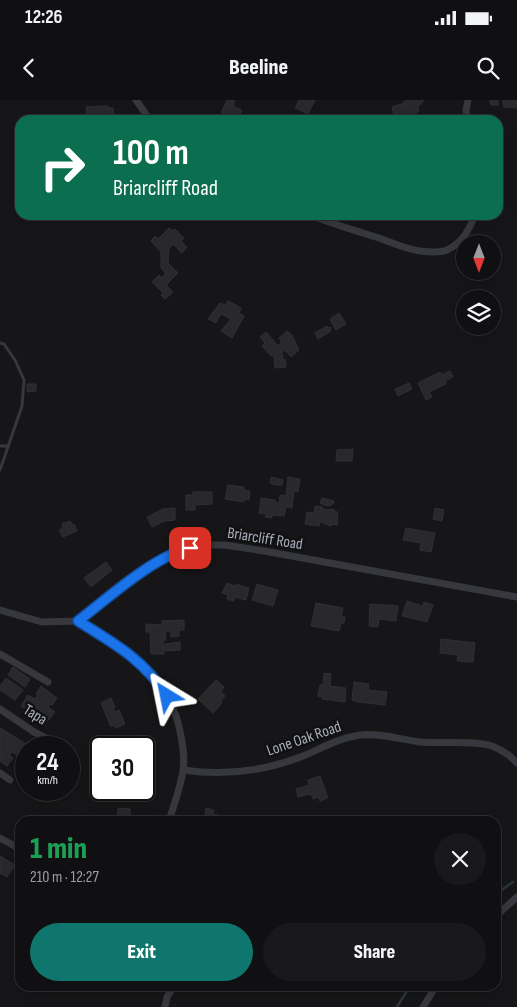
<!DOCTYPE html>
<meta charset="utf-8">
<style>
:root{--surface:#101012;--page:#19191b;--text:#f1f3f6;--muted:#9c9d9f;--line:#303032;--accent:#0f766e}
body{margin:0;font-family:"Sofia Sans Condensed",sans-serif;background:var(--page);color:var(--text);height:100vh;display:flex;flex-direction:column;font-size:19px;white-space:nowrap}
*{box-sizing:border-box;margin:0}
p{font-size:16px;color:var(--muted)}
.icon{flex:none;width:28px;height:28px;fill:none;stroke:currentColor;stroke-width:2;stroke-linecap:round;stroke-linejoin:round}
.map{position:relative;flex:1;overflow:hidden}
.sheet{position:absolute;left:15px;top:716px;width:486px;height:175px;display:flex;flex-direction:column;background:var(--surface);border-radius:15px;box-shadow:0 2px 12px #0003,0 0 0 1px var(--line)}
.sheet>*{flex:none}
.top-card{position:absolute;left:15px;top:15px;width:488px;height:105px;border-radius:15px;box-shadow:0 2px 12px #0003,0 0 0 1px var(--line);background:#0b6e4f;color:#fff;overflow:hidden}
.needle{width:32px;rotate:180deg}
.buttons{position:absolute;left:456px;top:135px;display:grid;gap:10px}
.buttons a{display:grid;place-items:center;width:45px;height:45px;border-radius:50%;background:var(--surface);box-shadow:0 2px 12px #0003,0 0 0 1px var(--line);font-size:25px}
.speed{position:absolute;left:15px;top:636px;display:flex;gap:10px;font-size:25px;font-weight:700;text-align:center}
.speed>*{display:grid;place-content:center;width:65px;height:65px;border-radius:50%;background:var(--surface);box-shadow:0 2px 12px #0003,0 0 0 1px var(--line);line-height:1}
.speed small{font-size:12px;font-weight:400}
.speed .limit{border:2px solid #111;border-radius:8px;background:#fff;color:#111}
.pin{position:absolute;display:grid;place-items:center;width:42px;height:42px;color:#fff;margin:-21px;border-radius:10px;box-shadow:0 2px 8px #0006}
.me{position:absolute;width:55px;margin:-28px;rotate:325deg;stroke-linejoin:round;filter:drop-shadow(0 0 4px #0008)}
.turn{display:flex;align-items:center;gap:18px;height:105px;padding:0 15px;font-size:22px}
.turn .icon{width:65px;height:65px;stroke-width:2.5}
.turn b{display:block;font-size:35px;line-height:42px}
.round{display:grid;place-items:center;flex:none;width:52px;height:52px;border-radius:26px;background:var(--page)}
.summary{display:flex;align-items:center;justify-content:space-between;height:85px;padding:0 15px}
h1{font-size:30px;font-weight:800;line-height:38px;color:#1e9e55}
.cta{display:flex;gap:10px;margin-top:auto;padding:10px 15px}
.cta a{flex:1;height:58px;border-radius:30px;background:var(--accent);color:#fff;font-size:20px;font-weight:800;line-height:58px;text-align:center}
.cta a+a{background:var(--page);color:var(--text)}
.status{display:flex;justify-content:space-between;align-items:center;height:35px;padding:0 25px;background:var(--surface);direction:ltr}
.status svg{height:14px;fill:currentColor}
header{display:flex;justify-content:space-between;align-items:center;height:65px;padding:0 15px;background:var(--surface);font-size:22px;font-weight:800}
.map>svg:first-child{display:block}
</style>
<div class="status"><b>12:26</b><svg viewBox="0 0 49 12"><path d="M0 12V9h3v3zM5 12V6h3v6zM10 12V3h3v9zM15 12V0h3v12zM26 1h20v11H26zM47 4h2v5h-2z"/></svg></div>
<header><svg class="icon" aria-label="back" viewBox="0 0 24 24"><path d="M15 5l-7 7 7 7"/></svg>Beeline<svg class="icon" aria-label="search" viewBox="0 0 24 24"><circle cx="10" cy="10" r="6"/><path d="M15 15l6 6"/></svg></header>
<div class="map">
<svg width="517" height="907" viewBox="0 0 517 907">
<rect width="100%" height="100%" fill="#161618"/>
<g fill="none" stroke-linecap="round" stroke-linejoin="round">
<!-- stream -->
<path stroke="#2c353c" stroke-width="2.5" d="M496,794L513,782
M397,907L410,886"/>
</g>
<!-- building -->
<path fill="#29292c" stroke="#303034" d="M227,0L235,1L233,6L242,10L237,20L221,13Z
M299,0H315L308,14L295,8Z
M406,0H424L418,7L419,11L412,16L411,15L407,16L408,19L404,20H395L392,7L402,4Z
M490,0H498V5H491Z
M503,0H517V8L504,7Z
M108,6V8H113L114,17L87,18L86,7Z
M169,128L173,131L175,129L184,138L181,141L187,147L182,153L173,144L169,149L168,163L178,173L166,185L173,192L165,199L161,195L163,193L152,182L159,175L161,178L166,173L161,168V152L151,141L155,136L158,139Z
M228,201L241,208L239,213L244,216L232,238L221,231L231,219L221,214L216,223L208,219L220,203L225,205Z
M339,213L346,224L336,230L330,219Z
M327,226L328,228L330,227L331,231L318,239L315,233Z
M287,231L292,235L299,250L291,257L285,250L282,252L283,260L285,259L286,267L275,268L274,256H271L262,246L265,243L260,237L266,232L278,246L282,242L279,238Z
M450,271L453,277L445,281L446,284L429,292L432,297L426,300L418,283L440,272L442,275Z
M409,283L412,289L398,296L395,289Z
M27,284H36V291L27,292Z
M353,349L352,361H336L337,350Z
M271,377L283,380L282,385H275L270,383Z
M288,377L300,379L298,392L294,391L292,408L286,407L284,416L272,415V418L265,417L266,414L259,413L261,398L275,400V402L279,403L280,395L286,396Z
M228,385L244,387V390L250,391L249,400L245,399L244,402L225,399Z
M193,392H212V404L195,405V410H186V395H193Z
M322,398L334,401L333,404L328,406L320,403Z
M315,406L323,407L322,409L335,410L334,412H338L337,425L332,424L331,426L320,422L319,426L305,424L307,412L314,413Z
M175,408V420L164,421L152,427L147,417L163,409Z
M435,408L444,410L442,421L433,419Z
M70,421L72,425L74,424L77,431L63,437L59,430L63,428L62,424Z
M406,428L435,433L431,452L420,450L421,443L403,440Z
M106,462L112,470L91,487L84,478Z
M227,483L235,486L236,484L249,488L246,500L235,497L234,501L227,499L228,495L222,493Z
M257,484L278,490L273,506L252,500Z
M407,501L423,506L424,502L433,505L427,522L402,516Z
M316,503L343,508L341,516L345,517L344,523H341L339,531L311,526Z
M370,504L398,506L396,521L379,519L378,527L369,526Z
M184,520V530H179V536L171,537V531L165,532L166,540H163L164,554H151L150,532H146V524L162,525V521Z
M441,539L475,543L473,562L457,561L458,555L440,553Z
M180,542V550L165,551V544Z
M13,567L30,579L25,587L8,575Z
M324,573L331,574L330,586L346,588L345,602L322,599L323,597L318,596L320,585H323Z
M6,578L23,590L15,600L0,590V586Z
M216,580L224,587L221,592L225,596L221,601L222,603L213,613L198,599Z
M354,582L369,584L368,590L387,592L385,605L358,602L352,600Z
M41,586L57,598L52,605L50,604L48,607L55,612L46,623L21,606L28,595L35,599L38,595L36,594Z
M111,598L115,608L113,609L115,612L119,610L125,624L116,628L114,625L111,627L101,603Z
M0,628L28,645L20,657L12,652L9,655L13,658L7,666L0,661Z
M320,676L328,698L320,701L318,697L313,699L311,694L298,697L296,689L309,685L308,680Z
M118,708L130,709V721H114V719H117Z
M206,708L214,710L213,714L219,715L218,721H208L205,713Z
M0,756L15,765L7,777L0,773Z"/>
<g fill="none" stroke-linecap="round" stroke-linejoin="round">
<!-- lane -->
<path stroke="#37383d" stroke-width="3" d="M0,243L4,244L15,260L24,280L22,306L0,370
M0,346H7"/>
<!-- street -->
<path stroke="#37383d" stroke-width="7" d="M136,0L150,20
M467,20L466,10L468,0
M310,115C333,124 356,131 379,138C393,143 406,149 420,151C428,152 440,153 447,150C462,143 469,130 475,115
M0,510L42,522L78,521L150,466L179,450L201,445H225L264,451L517,497
M78,521C126,550 171,576 181,636C183,647 185,658 183,670C181,687 174,704 169,721
M0,554L48,582
M0,609L34,632L56,643
M183,670C224,676 265,671 303,656C322,648 339,638 360,635C380,633 400,639 420,642C441,644 473,640 492,646C502,650 510,655 517,663
M0,673L10,680
M0,738L20,749
M496,816L517,797
M165,907L167,897L174,886
M423,907L436,886"/>
</g>
<g fill="none" stroke-linecap="round" stroke-linejoin="round">
<!-- route casing -->
<g stroke="#114b97" stroke-width="12">
<path id="route" d="M167,596C143,559 115,544 78,521C108,498 154,456 190,448"/>
</g>
<!-- route -->
<use href="#route" stroke="#1a73e8" stroke-width="9"/>
</g>
<g text-anchor="middle" dominant-baseline="central" stroke-width="5" stroke-linejoin="round" paint-order="stroke">
<!-- street labels -->
<g font-size="16" fill="#a8adb8" stroke="#111113">
<text transform="translate(265 439) rotate(9)">Briarcliff Road</text>
<text transform="translate(35 615) rotate(31)">Tapa</text>
<text transform="translate(304 639) rotate(-19)">Lone Oak Road</text>
</g>
</g>
</svg>
<div class="buttons">
<a><svg class="needle" viewBox="-14 -14 28 28"><path d="M0-13l5 13h-10z" fill="#e53935"/><path d="M0 13l5-13h-10z" fill="#9c9d9f"/></svg></a>
<a><svg class="icon" aria-label="layers" viewBox="0 0 24 24"><path d="M12 4l9 5-9 5-9-5zM3 14l9 5 9-5"/></svg></a>
</div>
<div class="speed"><div>24<small>km/h</small></div><div class="limit">30</div></div>
<div class="pin" style="left:190px;top:448px;background:#d93025"><svg class="icon" aria-label="arrive" viewBox="0 0 24 24"><path d="M6 21V4h12l-3 4 3 4H6"/></svg></div>
<svg class="me" style="left:167px;top:596px" viewBox="-20 -20 40 40"><path d="M0-17L14 15 0 8-14 15z" fill="#1a73e8" stroke="#fff" stroke-width="4"/></svg>
<div class="top-card">
<div class="turn"><svg class="icon" aria-label="right" viewBox="0 0 24 24"><path d="M7 20v-9h11M14 6l5 5-5 5"/></svg><div><b>100 m</b>Briarcliff Road</div></div>
</div>
<section class="sheet">
<div class="summary"><div><h1>1 min</h1><p>210 m · 12:27</p></div><a class="round"><svg class="icon" aria-label="close" viewBox="0 0 24 24"><path d="M6 6l12 12M18 6L6 18"/></svg></a></div>
<div class="cta"><a>Exit</a><a>Share</a></div>
</section>
</div>
